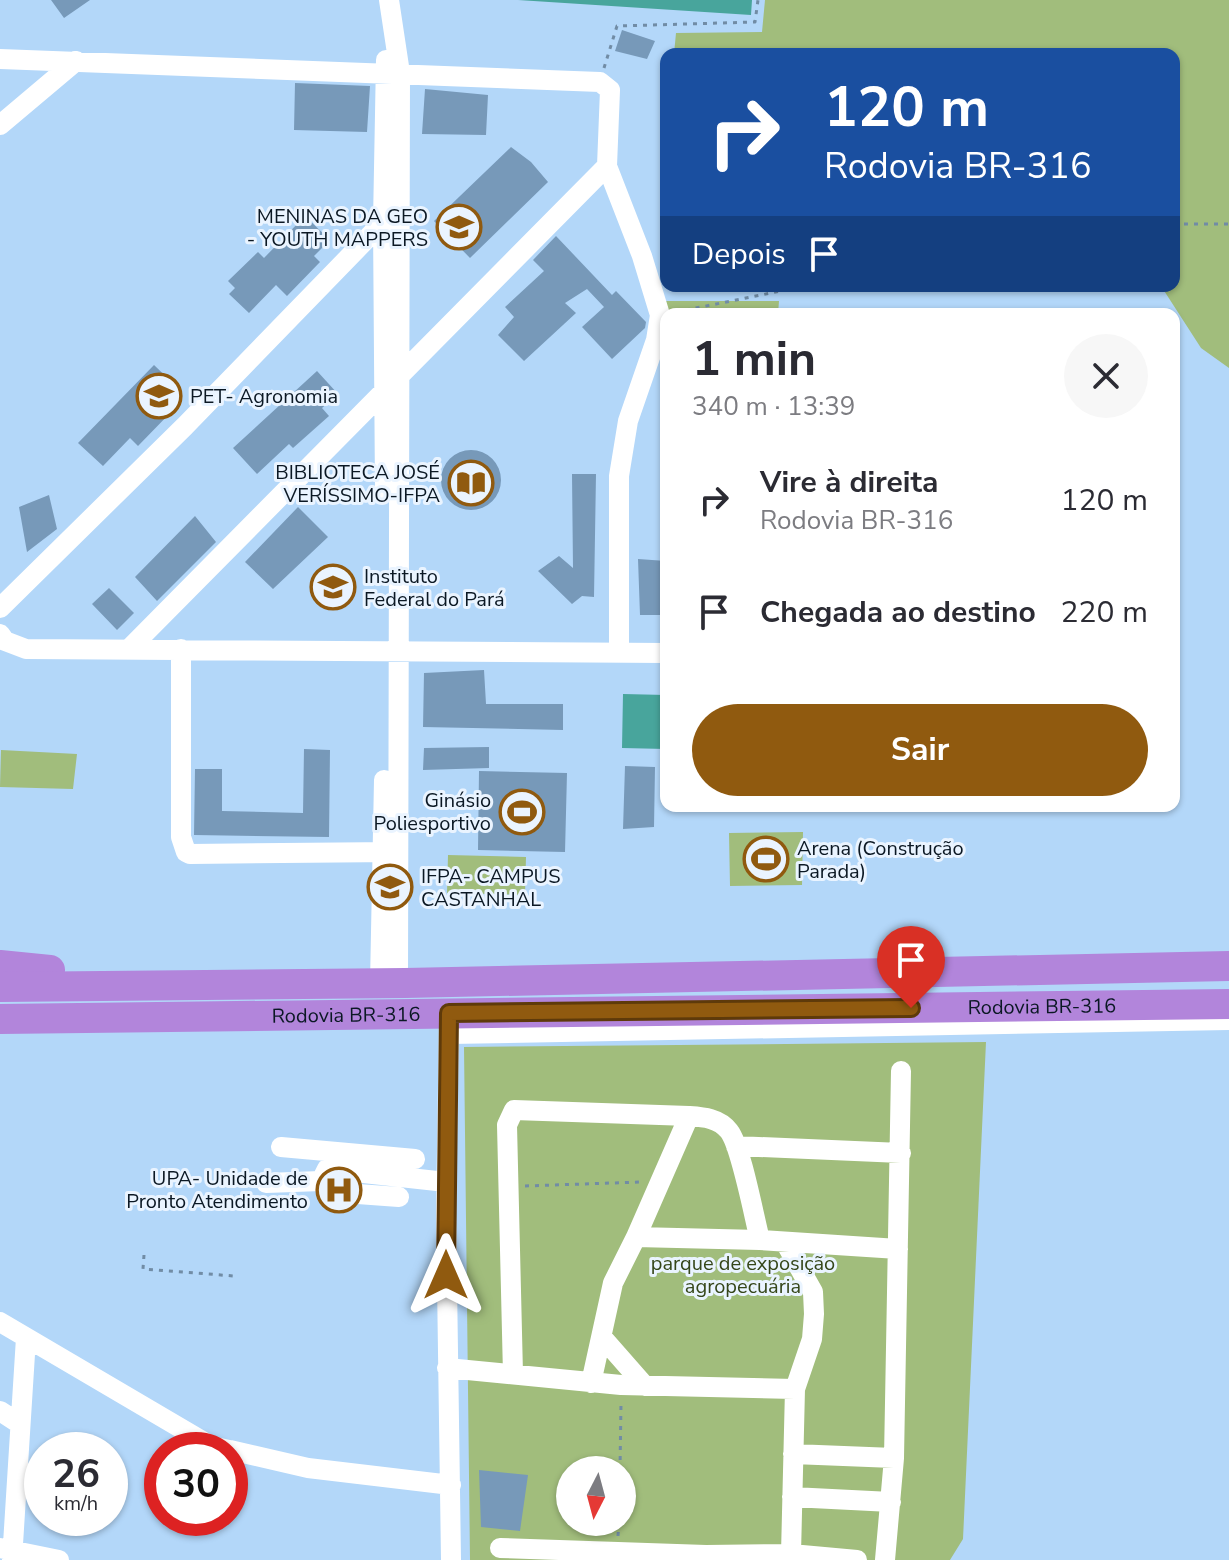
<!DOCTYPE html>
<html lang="pt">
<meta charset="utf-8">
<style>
:root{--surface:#fff;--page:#f7f7f7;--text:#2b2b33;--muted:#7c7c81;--accent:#905a0f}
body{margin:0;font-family:"Nunito Sans",sans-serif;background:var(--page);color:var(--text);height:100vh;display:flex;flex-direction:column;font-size:30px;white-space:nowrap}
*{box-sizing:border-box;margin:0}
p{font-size:26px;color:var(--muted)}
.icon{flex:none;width:44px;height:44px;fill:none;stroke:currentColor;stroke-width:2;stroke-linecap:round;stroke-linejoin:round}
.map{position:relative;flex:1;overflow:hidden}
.side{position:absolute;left:660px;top:308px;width:520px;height:504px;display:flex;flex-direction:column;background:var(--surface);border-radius:16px;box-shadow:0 2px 6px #0004}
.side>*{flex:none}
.banner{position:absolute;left:660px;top:48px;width:520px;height:244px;border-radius:16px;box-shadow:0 2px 6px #0004;background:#1a4fa0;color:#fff;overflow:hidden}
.needle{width:52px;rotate:186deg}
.fabs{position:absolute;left:556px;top:1456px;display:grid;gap:16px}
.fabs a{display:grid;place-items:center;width:80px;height:80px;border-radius:50%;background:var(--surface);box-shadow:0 2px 6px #0004;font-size:40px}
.speed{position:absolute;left:24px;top:1432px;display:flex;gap:16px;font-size:40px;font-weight:700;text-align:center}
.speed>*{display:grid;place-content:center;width:104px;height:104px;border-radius:50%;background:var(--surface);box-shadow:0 2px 6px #0004;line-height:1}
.speed small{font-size:20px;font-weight:400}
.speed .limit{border:12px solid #d22;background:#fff;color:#111}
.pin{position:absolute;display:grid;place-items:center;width:68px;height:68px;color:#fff;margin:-82px -34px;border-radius:50% 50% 50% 0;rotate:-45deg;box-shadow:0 0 8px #0007}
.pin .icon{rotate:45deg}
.me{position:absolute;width:88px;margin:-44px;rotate:0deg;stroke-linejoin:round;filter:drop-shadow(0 0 6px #0008)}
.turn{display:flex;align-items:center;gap:28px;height:168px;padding:0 32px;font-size:36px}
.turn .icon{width:104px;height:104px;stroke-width:2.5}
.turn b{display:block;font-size:56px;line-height:68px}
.then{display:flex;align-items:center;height:76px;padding:0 32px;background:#0003;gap:16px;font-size:30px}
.round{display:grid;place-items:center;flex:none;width:84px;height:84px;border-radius:42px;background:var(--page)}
.headline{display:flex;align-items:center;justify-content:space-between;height:136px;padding:0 32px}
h1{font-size:48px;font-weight:700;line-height:60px}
.primary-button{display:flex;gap:16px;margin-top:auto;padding:16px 32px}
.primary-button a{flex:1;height:92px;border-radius:48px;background:var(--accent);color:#fff;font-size:32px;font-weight:700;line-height:92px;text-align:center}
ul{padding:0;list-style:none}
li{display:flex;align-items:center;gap:24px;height:112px;padding:0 32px}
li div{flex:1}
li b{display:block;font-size:30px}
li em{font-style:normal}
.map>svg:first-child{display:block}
</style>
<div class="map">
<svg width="1229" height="1560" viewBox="0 0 1229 1560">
<rect width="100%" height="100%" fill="#b3d7f9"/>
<!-- green -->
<path fill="#a1bd7c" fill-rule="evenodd" d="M765,0H1229V368L1201,348L1161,286H1174V54H674L676,33L762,32Z
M666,301H779L778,314H667Z
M1,750L77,754L73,789L0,787Z
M803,832L802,885L730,886L729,833Z
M448,855L526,857L525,895L447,893Z
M986,1042L963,1539L950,1560H470L464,1047ZM570,1470H622V1522H570Z"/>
<!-- water -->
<path fill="#48a59c" d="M518,0H752L751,15Z
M623,694L666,695V749L622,748Z"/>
<!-- building -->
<path fill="#7799b9" d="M51,0H90L64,18Z
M622,30L655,41L647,59L615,51Z
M295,83L370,86L367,132L294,130Z
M425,89L488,95L486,135L422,134Z
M511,147L531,162L548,182L470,258L434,221Z
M305,216L330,240L314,256L320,262L287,296L276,285L249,313L229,294L235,288L228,281L258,252L264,258Z
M556,236L612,295L616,291L646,322L645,328L612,359L582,327L604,307L587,289L565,303L576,313L524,361L498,335L514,317L505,307L544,271L533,260Z
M154,365L179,389L165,403L173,410L138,446L130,438L103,466L78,443Z
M317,371L338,394L322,408L329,416L293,448L289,444L257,474L233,448Z
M441 480a30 30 0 1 1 60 0a30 30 0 1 1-60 0Z
M572,474H596L594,597L582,596L572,604L538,571L559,556L573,568Z
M49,495L57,529L27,552L19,507Z
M298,507L328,537L273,589L245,562Z
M195,516L216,542L157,601L135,577Z
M638,559L666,561V615H640Z
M109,588L134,613L117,630L92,604Z
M484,670L486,704H563V730L423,727L424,673Z
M489,747V768L423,770L424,748Z
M304,749L330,750L329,837L194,835L195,769H222V811L303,813Z
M625,766L655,767L654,827L623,829Z
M479,771L567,773L565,852L478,850Z
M479,1470L528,1475L520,1531L481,1527Z"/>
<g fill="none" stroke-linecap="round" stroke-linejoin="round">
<!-- path -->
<path stroke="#718ca5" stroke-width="3" stroke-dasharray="4 6" stroke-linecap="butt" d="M604,68L617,26L755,22L758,0
M1174,224H1229
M676,312L806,286
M525,1186L641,1182
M144,1255L143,1269L234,1276
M620,1470L621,1402
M618,1536L619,1522"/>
<!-- minor -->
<path stroke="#fff" stroke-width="20" d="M389,0L400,73L398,983
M0,59L600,82L610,90L607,166L642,256L660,315L656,340L628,421L619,476V653
M0,125L76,61
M385,492L383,222L386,60
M0,608L185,426L386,219
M0,634L5,641L26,649L666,653
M130,648L607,166
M181,649V837L186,852L190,854L394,852
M380,983L384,780
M449,1021L446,1213L451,1560
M449,1034L1229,1020
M736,1146L901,1153
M281,1147L415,1159
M266,1183L321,1181
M399,1197L330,1192L321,1181L327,1169L446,1182
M636,1237L689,1116
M785,1242L813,1292L814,1314L812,1339L795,1389L791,1554
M0,1322L211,1446L229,1450
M602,1337L645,1386
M447,1368L621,1385L795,1389
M513,1374L507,1125L514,1110L689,1116C703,1117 719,1118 729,1131C741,1146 754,1217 760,1240L898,1249
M591,1383L613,1283L636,1237L760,1240
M0,1411L20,1424
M230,1450L308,1468L451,1485
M793,1454L894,1458
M792,1497L891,1502
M0,1548L59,1560
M500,1548L706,1555L791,1554L857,1560
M12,1560L26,1338
M885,1560L894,1458L901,1071"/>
<!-- highway -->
<g stroke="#b285db" stroke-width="30">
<path d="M0,965L50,970"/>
<path d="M0,987L405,983L1229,966"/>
<path id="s1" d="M0,1019L1229,1004"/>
</g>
</g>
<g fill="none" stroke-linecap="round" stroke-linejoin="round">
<!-- route casing -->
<g stroke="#5e3a0a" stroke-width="20">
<path id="route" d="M446,1275L449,1013L911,1008"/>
</g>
<!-- route -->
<use href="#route" stroke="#905a0f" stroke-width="14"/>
</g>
<!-- icons -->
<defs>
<g id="university-ring" transform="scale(2.3)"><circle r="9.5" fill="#eaf4ff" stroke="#905a0f" stroke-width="1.5"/><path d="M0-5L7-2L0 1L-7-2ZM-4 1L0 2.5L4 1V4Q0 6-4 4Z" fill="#905a0f"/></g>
<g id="library-ring" transform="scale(2.3)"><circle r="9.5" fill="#eaf4ff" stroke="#905a0f" stroke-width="1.5"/><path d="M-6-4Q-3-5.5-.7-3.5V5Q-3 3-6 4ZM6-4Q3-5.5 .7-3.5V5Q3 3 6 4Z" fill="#905a0f"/></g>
<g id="stadium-ring" transform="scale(2.3)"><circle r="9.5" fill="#eaf4ff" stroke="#905a0f" stroke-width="1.5"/><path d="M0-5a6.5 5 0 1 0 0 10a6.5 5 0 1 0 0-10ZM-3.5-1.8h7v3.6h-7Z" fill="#905a0f"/></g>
<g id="hospital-ring" transform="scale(2.3)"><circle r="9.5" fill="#eaf4ff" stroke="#905a0f" stroke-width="1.5"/><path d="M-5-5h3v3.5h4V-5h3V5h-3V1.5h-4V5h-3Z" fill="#905a0f"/></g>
</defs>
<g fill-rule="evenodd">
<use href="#university-ring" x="459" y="227"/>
<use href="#university-ring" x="159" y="396"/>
<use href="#library-ring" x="471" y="483"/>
<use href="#university-ring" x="333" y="587"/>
<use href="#stadium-ring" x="522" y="812"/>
<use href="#stadium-ring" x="766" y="859"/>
<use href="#university-ring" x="390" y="887"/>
<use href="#hospital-ring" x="339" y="1190"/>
</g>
<g text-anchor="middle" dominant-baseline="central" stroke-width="6" stroke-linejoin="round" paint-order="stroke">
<!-- poi labels -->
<g font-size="20" fill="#0b1824" stroke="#eaf4ff" text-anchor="end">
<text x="428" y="216">MENINAS DA GEO<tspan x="428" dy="23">- YOUTH MAPPERS</tspan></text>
<text x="190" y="396" text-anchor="start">PET- Agronomia</text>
<text x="440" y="472">BIBLIOTECA JOSÉ<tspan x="440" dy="23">VERÍSSIMO-IFPA</tspan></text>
<text x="364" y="576" text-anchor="start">Instituto<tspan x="364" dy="23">Federal do Pará</tspan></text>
<text x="491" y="800">Ginásio<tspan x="491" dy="23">Poliesportivo</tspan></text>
<text x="797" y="848" text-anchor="start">Arena (Construção<tspan x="797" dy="23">Parada)</tspan></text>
<text x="421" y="876" text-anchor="start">IFPA- CAMPUS<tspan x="421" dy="23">CASTANHAL</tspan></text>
<text x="308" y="1178">UPA- Unidade de<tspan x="308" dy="23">Pronto Atendimento</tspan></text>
</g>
<!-- street labels -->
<g font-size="20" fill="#0b1824" stroke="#eaf4ff">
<text stroke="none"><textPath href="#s1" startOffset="1042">Rodovia BR-316</textPath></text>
<text stroke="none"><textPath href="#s1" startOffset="346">Rodovia BR-316</textPath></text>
</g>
<!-- park labels -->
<g font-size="20" fill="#354619" stroke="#eaf4ff">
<text x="743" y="1263">parque de exposição<tspan x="743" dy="23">agropecuária</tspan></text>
</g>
</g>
</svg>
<div class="fabs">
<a><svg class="needle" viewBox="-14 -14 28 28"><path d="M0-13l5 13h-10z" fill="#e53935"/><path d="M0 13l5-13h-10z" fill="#7c7c81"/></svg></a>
</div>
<div class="speed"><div>26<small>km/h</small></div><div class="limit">30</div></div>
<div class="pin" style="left:911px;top:1008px;background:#d93025"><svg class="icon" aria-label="arrive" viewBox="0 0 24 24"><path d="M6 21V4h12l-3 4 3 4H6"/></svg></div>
<svg class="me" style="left:446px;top:1275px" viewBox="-20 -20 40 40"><path d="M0-17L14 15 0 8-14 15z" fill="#905a0f" stroke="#fff" stroke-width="4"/></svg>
<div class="banner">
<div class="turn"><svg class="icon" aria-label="right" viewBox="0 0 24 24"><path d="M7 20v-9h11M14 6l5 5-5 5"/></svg><div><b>120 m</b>Rodovia BR-316</div></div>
<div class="then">Depois<svg class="icon" aria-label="arrive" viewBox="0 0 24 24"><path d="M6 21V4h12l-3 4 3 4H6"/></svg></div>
</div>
<section class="side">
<div class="headline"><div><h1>1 min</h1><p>340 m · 13:39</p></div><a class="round"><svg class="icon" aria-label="close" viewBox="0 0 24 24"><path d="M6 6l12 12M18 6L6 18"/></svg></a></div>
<ul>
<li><svg class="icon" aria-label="right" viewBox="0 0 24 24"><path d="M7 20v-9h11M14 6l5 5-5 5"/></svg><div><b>Vire à direita</b><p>Rodovia BR-316</p></div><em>120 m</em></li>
<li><svg class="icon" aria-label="arrive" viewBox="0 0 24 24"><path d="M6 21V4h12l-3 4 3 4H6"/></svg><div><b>Chegada ao destino</b></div><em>220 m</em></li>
</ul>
<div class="primary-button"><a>Sair</a></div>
</section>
</div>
